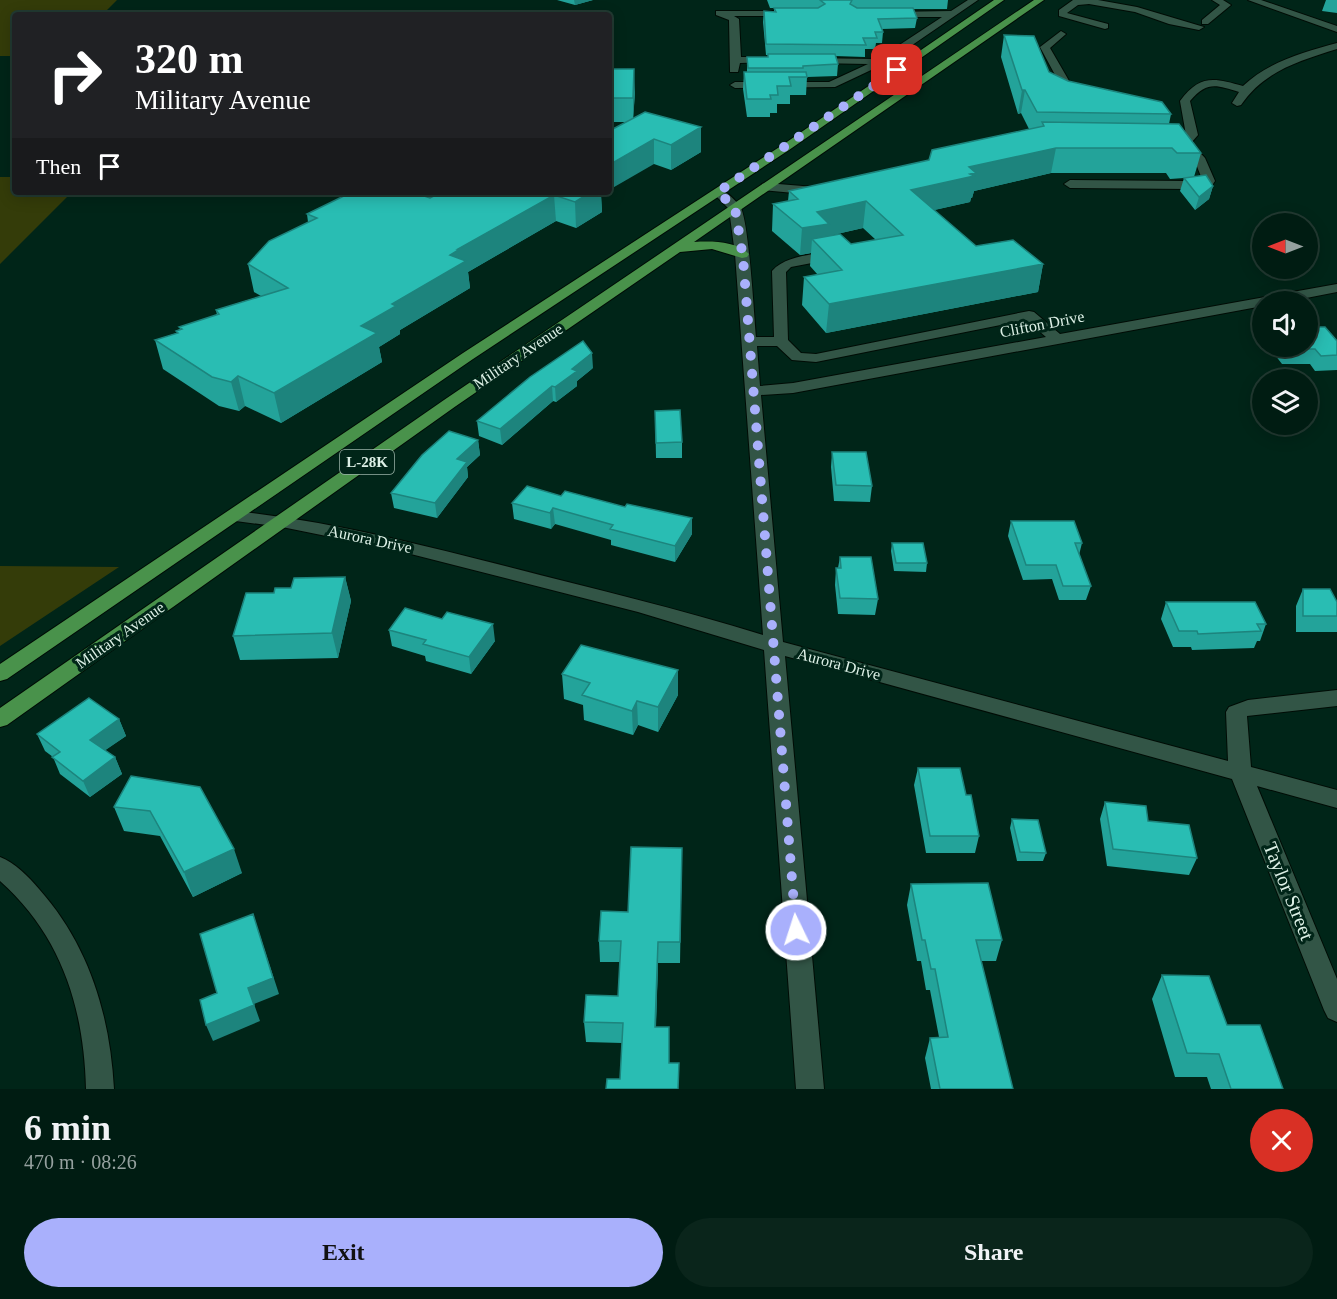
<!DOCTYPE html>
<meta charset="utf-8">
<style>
:root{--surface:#001c12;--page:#0a251b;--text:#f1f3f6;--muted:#95a19f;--line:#223a32;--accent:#a9b0fc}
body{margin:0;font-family:Georgia,serif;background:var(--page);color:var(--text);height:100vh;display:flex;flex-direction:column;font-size:22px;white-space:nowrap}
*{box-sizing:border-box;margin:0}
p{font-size:20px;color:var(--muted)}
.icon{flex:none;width:33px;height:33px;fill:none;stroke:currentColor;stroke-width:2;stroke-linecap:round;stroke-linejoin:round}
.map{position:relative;height:1089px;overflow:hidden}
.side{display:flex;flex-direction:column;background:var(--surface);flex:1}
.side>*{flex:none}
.banner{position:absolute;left:12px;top:12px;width:600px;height:183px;border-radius:6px;box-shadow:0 3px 15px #0003,0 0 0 2px var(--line);background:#202124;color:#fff;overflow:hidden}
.needle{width:39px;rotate:270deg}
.buttons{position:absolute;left:1252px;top:213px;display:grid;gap:12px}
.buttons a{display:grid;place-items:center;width:66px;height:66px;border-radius:50%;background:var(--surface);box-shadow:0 3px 15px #0003,0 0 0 2px var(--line);font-size:30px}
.pin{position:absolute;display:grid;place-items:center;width:51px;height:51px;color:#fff;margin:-26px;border-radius:12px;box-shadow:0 3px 9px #0006}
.me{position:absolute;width:66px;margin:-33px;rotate:356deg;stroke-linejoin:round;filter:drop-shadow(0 0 4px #0008)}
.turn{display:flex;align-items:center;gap:21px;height:126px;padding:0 24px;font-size:27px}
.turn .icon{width:78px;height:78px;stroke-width:2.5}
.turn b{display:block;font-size:42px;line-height:51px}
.then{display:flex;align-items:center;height:57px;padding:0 24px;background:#0003;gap:12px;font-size:22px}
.round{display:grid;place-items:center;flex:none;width:63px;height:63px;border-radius:32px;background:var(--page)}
.summary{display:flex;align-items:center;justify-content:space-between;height:102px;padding:0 24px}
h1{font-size:36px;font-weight:700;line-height:45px}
.button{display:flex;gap:12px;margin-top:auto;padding:12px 24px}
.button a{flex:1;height:69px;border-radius:36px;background:var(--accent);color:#111;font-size:24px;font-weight:700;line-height:69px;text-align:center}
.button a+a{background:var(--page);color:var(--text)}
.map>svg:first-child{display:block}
</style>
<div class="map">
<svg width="1337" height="1089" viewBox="0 0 1337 1089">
<rect width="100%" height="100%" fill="#002518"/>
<!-- green -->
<path fill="#343c09" d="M0,0H117L102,15H15V56H0Z
M0,177H15V192H72L0,264Z
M0,566L119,567L0,646Z"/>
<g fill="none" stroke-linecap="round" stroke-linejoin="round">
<!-- minor casing -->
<g stroke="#000c05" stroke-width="2">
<path id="minor" d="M968,0H978L886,63L835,87L735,88L730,85L735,82H829L868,64L813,63L809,62V58L878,59L942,17H891L886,14L888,12L951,11Z
M1073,0H1098L1137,7L1204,27L1199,30L1169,24L1135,12L1089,4L1078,5L1067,13L1108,24V28L1105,29L1059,16V10Z
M1212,0H1223L1231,5L1208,24H1202V20L1220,5Z
M1248,0H1261L1337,26V32Z
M716,11H789V15L786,16H734L739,19L741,57H770L774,58V62L740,63L738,72H730L729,20L716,15Z
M1061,31L1066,34L1050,48L1079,98L1074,101L1067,97L1040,47Z
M1337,43V49C1299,61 1264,71 1241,105L1237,106L1232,103L1239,92C1216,85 1207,81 1190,101L1198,135L1191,143L1205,158L1215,181L1213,184L1189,189L1070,188L1064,184L1070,180L1189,181L1202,179L1194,159L1181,145L1166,148L1160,145L1186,135L1180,101C1200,74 1214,78 1243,86C1268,62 1304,52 1337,43Z
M766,183L815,187L821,191L815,195L762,190V184Z
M718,188C725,190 735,200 740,206C749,220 754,315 756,337H774L772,271C786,255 813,255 833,251L840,255L838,258L791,267L786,272L788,340L801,353L816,354L1029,311L1034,312L1060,334L1337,284V292L1286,302H1263V306L793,393L761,395L783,642L1228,761L1226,712L1229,707L1248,700L1337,690V706L1247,716L1251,767L1337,790V808L1257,786L1337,979V1022L1328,1018L1324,1010L1232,779L785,656L824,1089H796L764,650L638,612L395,550L282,527L228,520L225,516L228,512L234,511C327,520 418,544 509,567C594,589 680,609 763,635L735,254L729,209L712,192ZM1026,320L1046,337L793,383L760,386L757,346H777L792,360L816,362Z
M0,857C15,863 29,877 39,889C89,945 110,1015 114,1089H86C84,1009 62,936 0,881Z"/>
</g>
<!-- major casing -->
<g stroke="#000c05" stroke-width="2">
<path id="major" d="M994,0H1004L789,150L473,359L7,679L0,681V664L463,353L781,146Z
M1034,0H1044L694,242C712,241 736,241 749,254L747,257L742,258L712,249L680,252L456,406L7,725L0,727V708L444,400Z"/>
</g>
<!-- minor -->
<use href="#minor" fill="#325546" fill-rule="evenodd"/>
<!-- major -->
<use href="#major" fill="#49924b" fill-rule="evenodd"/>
</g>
<!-- wall -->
<path fill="#23a39a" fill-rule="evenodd" d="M557,0H593L575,5Z
M767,0H948L947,9H913L917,18L915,28L882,29L883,32L882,43H876L875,49H865V57L836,56L838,64L837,76L807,77L806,95H790V104H777V113H770V117H747L743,89L744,72H747V57H768V55H766L763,22L764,11L774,12V8H770Z
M1326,0H1337V13L1322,11Z
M1004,35L1049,72L1068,81L1171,114L1169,124L1201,153L1194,177L1213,186L1209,199L1195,210L1180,191L1184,178L1170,179L1166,173H1051L974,191L972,198H971L970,202L934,210L976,246L1043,264L1038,292L826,333L802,305L804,277L818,275L810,266L811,253L800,255L772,231L773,204L788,201L789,191L929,160L1029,129L1021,113L1018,114L1001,57ZM863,228L876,240L851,244L828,236Z
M609,69L635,92L633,118L701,127V152L671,170L654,164L627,122H609Z
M442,192L601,195L602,212L576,228L556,221L468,272L470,288L400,330V334L379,347L382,362L281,423L245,406L239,411L219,406L163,369L155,340L177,333L176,331L180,329L179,327L217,315L216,310L261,296L254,292L248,264L308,222L307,214L430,198Z
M1337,341V370L1315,371L1310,364H1282L1268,346H1308Z
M593,368L577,381V386L556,402L553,401L502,445L479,436L477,421Z
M655,411L682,442V458H656Z
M478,440L480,455L467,467L468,477L437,518L394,508L391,493Z
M832,452L872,486L870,502L834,501L831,467Z
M527,486L692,534L675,562L611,545V540L555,524L551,529L514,519L512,503Z
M1011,521L1082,543L1079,555L1091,586L1086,600H1059L1052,579L1023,580L1008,536Z
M892,543L927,563L926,572L894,571L891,551Z
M840,557L878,599L875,615L838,614L835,585L836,568H838Z
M345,577L351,601L338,658L240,660L233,636L274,593Z
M1303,589L1337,602V632H1296V606Z
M1166,602L1266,624L1260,641H1257L1254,648L1192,650L1191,647H1173L1161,619Z
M389,630L495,641L471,674L426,661L425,656L392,646Z
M562,674L678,695L658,732L638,725L633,735L584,720L583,705L564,699Z
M119,719L126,736L105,750L115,757L122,774L90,797L60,774L53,757L45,751L37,734Z
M918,768L966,795L979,836L975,853H926L914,785Z
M131,776L242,873L193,897L160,836L124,831L114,807Z
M1105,802L1148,821L1197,858L1189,875L1107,866L1100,819Z
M1012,819L1046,853L1043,861H1017L1010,828Z
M682,848L680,963H658L656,1027L622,1043L586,1042L584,1022L618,996L620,962H600L599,941L628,912Z
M911,884L1002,940L996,961H981L1013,1089H931L925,1058L930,1038L939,1037L930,990H926L921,961H917L907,905Z
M1162,975L1227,1025L1283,1089H1211L1207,1077H1175L1152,999Z"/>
<!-- shaded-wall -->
<path fill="#1d847d" d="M574,0H593L575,5Z
M634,69L635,92L633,122V98Z
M1022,90H1025L1021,113L1018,114Z
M701,127V152L671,170V145Z
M654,139V164L609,190V165Z
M1056,148L1051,173L974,191L972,198H971L970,202L908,216L911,190L969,167Z
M1213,186L1209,199L1195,210L1199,197Z
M581,192H606L601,195L602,212L576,228L575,202Z
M554,195L556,221L468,272L470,288L400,330V334L379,347L382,362L281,423L274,393L361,326L392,304L458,249Z
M866,201L863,228L828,236L827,250L812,239L811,253L800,255L802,228L817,212Z
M1043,264L1038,292L826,333L829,304Z
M592,353L593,368L577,381V386L556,402L555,387L572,369Z
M238,376L245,406L239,411L231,382Z
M552,386L553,401L502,445L500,429Z
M478,440L480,455L467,467L468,477L437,518L435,503L457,459Z
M553,508L555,524L551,529L550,513Z
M692,518V534L675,562V546Z
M345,577L351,601L338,658L332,633Z
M493,624L495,641L471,674L469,657Z
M678,670V695L658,732V707Z
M637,701L638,725L633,735L632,711Z
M119,719L126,736L97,756L90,740Z
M115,757L122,774L90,797L83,781Z
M234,849L242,873L193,897L184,872Z
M253,914L279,994L254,1004L260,1021L213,1041L206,1025L248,988Z
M658,942V963L655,1047V1027Z"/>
<!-- building -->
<path fill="#29bdb3" stroke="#1d847d" stroke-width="1.5" d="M820,0H852L850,4L857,8H913L917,18L878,19L883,32H875L877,38H863L866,45L766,44L764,11L776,12L774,8H818L825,4Z
M1004,35L1034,36L1049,72L1068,81L1162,102L1171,114L1037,112L1025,90H1022Z
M768,54H835L838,64L803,66V68H748L747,57H768Z
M609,69H634L633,98H609Z
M744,72H806L807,77H789L791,86H777L778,95H770L771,99H747Z
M645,112L701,127L671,145L654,139L609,165V131Z
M1042,122L1179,124L1201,153H1177L1172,148H1056L969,167L976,173L970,174L974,176L911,190L976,246L1013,240L1043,264L829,304L804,277L842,270L812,239L840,234L851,244L903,235L866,201L817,212L829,224L802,228L773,204L798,199L789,191L929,160L932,150L1044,126Z
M1206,175L1213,186L1199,197L1184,178Z
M352,192H412L430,198L442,192H591L575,202L554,195L458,249H460L450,255L466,261L392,304L396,306L361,326L377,333L274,393L238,376L231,382L212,377L155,340L178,333L176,331L182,329L179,327L219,314L216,310L288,288L248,264L269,241L317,218L307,214Z
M1308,327H1325L1337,341V355L1321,356L1315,349H1287L1285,346H1308Z
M583,341L592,353L572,369L577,371L555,387L552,386L500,429L477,421L530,377Z
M680,410L682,442L656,443L655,411Z
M449,431L478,440L457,459L467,462L435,503L391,493L422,455Z
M832,452H866L872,486L836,485Z
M527,486L561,496L565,491L625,507L627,504L692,518L675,546L610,529L613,525L553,508L550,513L512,503Z
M1011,521H1074L1082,543H1075L1091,586H1063L1056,565H1026Z
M892,543H923L927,563H896Z
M840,557H871L878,599L840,598L836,568H841Z
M345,577L332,633L233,636L246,593H274L275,588H291L294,578Z
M1303,589H1330L1337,602V616H1303Z
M1166,602H1255L1266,624H1257L1261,631L1198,634L1197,631H1179Z
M405,608L442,619L447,612L493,624L469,657L423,644L426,640L389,630Z
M581,645L678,670L658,707L637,701L632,711L582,695L590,683L562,674Z
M89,698L119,719L90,740L115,757L83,781L52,757L60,752L37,734Z
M918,768H960L966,795H971L979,836H930Z
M131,776L200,787L234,849L184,872L150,811L114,807Z
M1105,802L1146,806L1148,821L1189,825L1197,858L1113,849Z
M1012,819L1038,820L1046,853L1020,852Z
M631,847L682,848L680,942H658L655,1027H669V1063H679L678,1089H606L607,1079H620L623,1023L584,1022L586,995L618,996L621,941H599L601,911L628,912Z
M988,883L1002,940H976L1013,1089H940L930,1038L948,1037L935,969H931L925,940H922L911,884Z
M253,914L273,978L248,988L254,1005L206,1025L200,1000L217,993L200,934Z
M1162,975L1209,976L1227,1025H1260L1283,1089H1231L1219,1054L1187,1053Z"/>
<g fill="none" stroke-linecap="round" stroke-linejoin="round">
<!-- route -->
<path stroke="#a9b0fc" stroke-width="10" stroke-dasharray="0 18" d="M796,930L743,258L735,208L718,192L897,70"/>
</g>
<g text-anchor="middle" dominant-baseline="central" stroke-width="6" stroke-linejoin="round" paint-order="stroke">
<!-- shield labels -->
<rect fill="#002518" stroke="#9ab3a8" stroke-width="1.5" x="340" y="450" width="54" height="24" rx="4.5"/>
<g font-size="15" font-weight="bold" fill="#dcf0e6">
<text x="367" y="462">L-28K</text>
</g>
<!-- street labels -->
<g font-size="16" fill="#dcf0e6" stroke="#002518">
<text transform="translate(1042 324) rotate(-11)">Clifton Drive</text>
<text transform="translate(518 356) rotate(-34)">Military Avenue</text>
<text transform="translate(370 539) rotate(12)">Aurora Drive</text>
<text transform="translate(120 635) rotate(-35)">Military Avenue</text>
<text transform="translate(839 664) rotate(15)">Aurora Drive</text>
</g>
<!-- near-street labels -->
<g font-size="20" fill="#dcf0e6" stroke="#002518">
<text transform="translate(1289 891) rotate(68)">Taylor Street</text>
</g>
</g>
</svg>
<div class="buttons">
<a><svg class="needle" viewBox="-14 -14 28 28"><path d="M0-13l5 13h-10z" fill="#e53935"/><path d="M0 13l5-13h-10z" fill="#95a19f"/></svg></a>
<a><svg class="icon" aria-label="sound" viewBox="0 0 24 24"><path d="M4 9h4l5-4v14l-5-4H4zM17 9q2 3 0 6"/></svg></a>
<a><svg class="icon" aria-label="layers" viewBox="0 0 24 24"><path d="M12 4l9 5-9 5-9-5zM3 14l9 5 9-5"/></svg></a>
</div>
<div class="pin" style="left:897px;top:70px;background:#d93025"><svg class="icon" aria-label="arrive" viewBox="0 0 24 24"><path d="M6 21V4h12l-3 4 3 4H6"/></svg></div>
<svg class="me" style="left:796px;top:930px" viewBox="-20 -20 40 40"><circle r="17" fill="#a9b0fc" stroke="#fff" stroke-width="3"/><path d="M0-11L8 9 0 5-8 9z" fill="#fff"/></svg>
<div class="banner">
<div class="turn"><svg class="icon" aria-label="right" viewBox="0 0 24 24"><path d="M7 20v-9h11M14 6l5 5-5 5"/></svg><div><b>320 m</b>Military Avenue</div></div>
<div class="then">Then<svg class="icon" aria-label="arrive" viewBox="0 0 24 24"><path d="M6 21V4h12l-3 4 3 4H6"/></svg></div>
</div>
</div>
<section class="side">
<div class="summary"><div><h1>6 min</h1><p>470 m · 08:26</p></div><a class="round" style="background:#d93025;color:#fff"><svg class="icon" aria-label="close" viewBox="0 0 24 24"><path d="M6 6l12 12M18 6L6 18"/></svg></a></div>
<div class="button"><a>Exit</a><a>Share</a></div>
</section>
